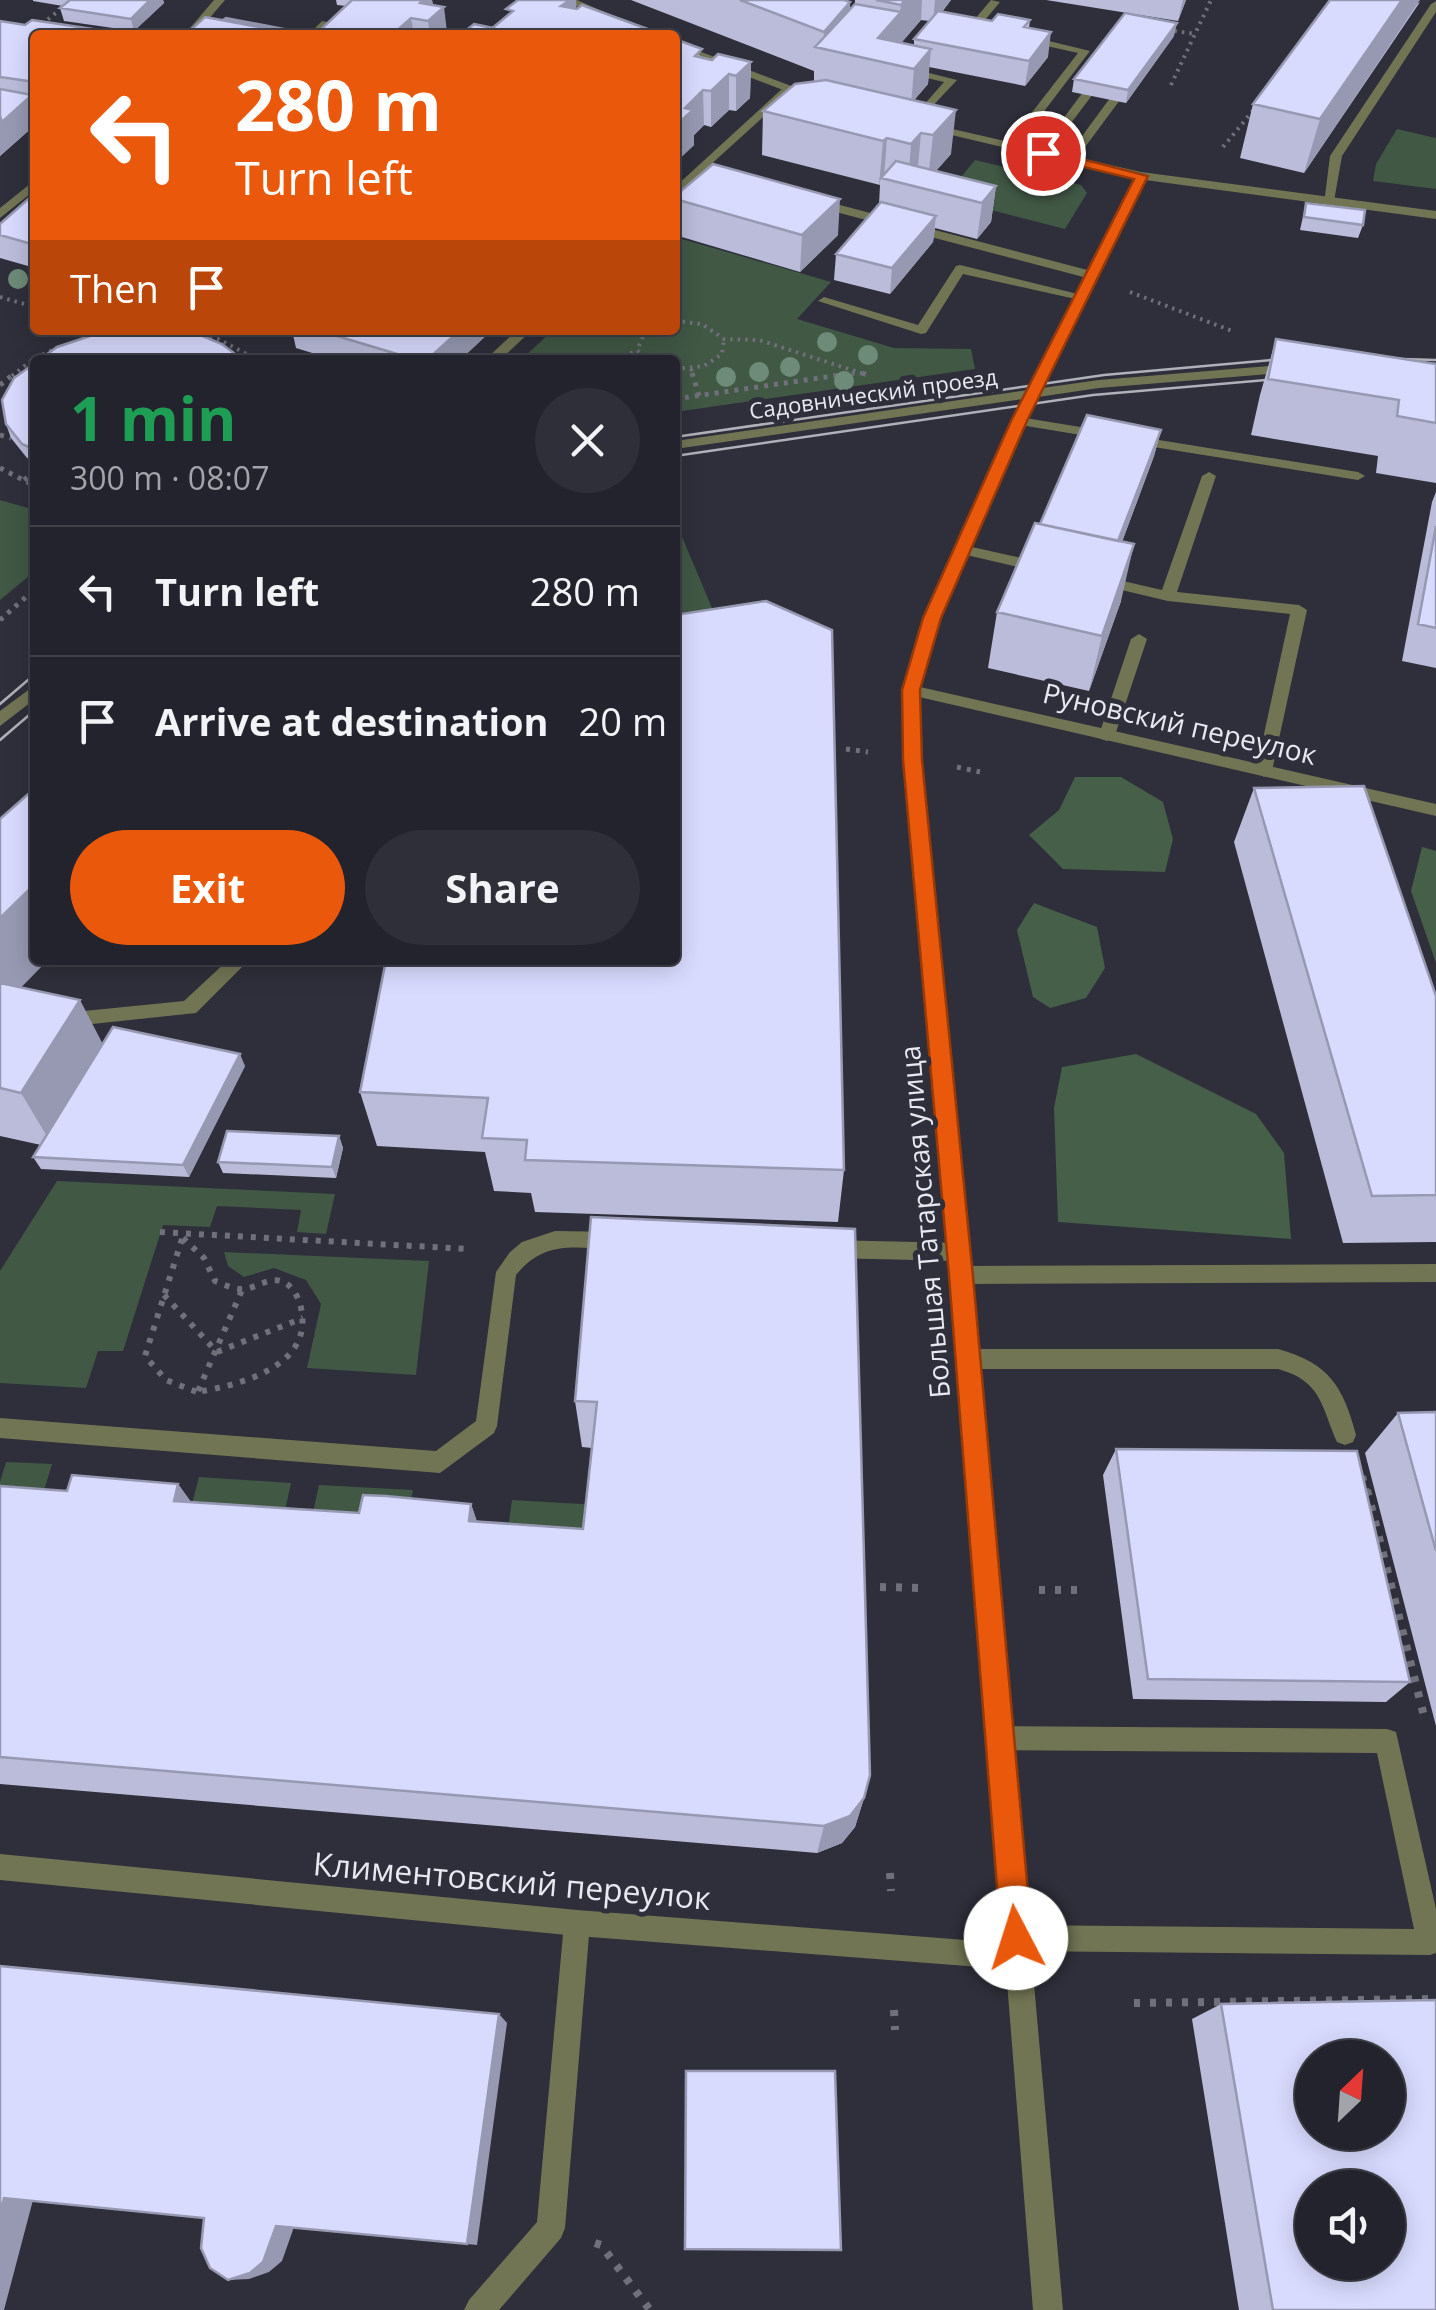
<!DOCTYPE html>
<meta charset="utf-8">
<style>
:root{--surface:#22232c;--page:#2e2f38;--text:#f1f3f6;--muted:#a2a4a9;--line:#3f4048;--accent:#ea580c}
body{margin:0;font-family:"Open Sans",sans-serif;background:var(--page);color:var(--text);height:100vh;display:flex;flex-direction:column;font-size:38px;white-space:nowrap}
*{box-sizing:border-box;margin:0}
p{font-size:32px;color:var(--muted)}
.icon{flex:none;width:55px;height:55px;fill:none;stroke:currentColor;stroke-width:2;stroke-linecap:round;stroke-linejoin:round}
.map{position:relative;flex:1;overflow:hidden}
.drawer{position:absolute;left:30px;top:355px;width:650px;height:610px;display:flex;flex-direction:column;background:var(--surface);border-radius:10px;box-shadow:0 5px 25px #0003,0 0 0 2px var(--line)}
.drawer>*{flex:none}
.top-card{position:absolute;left:30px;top:30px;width:650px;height:305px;border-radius:10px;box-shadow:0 5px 25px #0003,0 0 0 2px var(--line);background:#ea580c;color:#fff;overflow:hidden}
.needle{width:65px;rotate:25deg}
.fabs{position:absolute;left:1295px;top:2040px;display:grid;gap:20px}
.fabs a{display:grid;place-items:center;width:110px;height:110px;border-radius:50%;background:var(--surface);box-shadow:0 5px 25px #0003,0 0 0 2px var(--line);font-size:50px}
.pin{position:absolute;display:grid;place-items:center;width:85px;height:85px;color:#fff;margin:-42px;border:5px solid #fff;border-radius:50%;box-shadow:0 2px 10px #0007}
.me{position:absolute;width:110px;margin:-55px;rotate:355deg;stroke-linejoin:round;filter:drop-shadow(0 0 8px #0008)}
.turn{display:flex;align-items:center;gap:35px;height:210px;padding:0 40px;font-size:45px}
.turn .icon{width:130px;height:130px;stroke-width:2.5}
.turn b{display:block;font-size:70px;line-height:85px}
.then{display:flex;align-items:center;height:95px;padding:0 40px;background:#0003;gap:20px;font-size:38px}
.round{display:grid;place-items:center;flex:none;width:105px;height:105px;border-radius:52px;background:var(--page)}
.summary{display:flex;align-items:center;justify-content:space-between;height:170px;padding:0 40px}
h1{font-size:60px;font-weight:700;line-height:75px;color:#1e9e55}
.action{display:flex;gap:20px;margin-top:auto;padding:20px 40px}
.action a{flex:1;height:115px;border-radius:60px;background:var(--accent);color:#fff;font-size:40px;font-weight:700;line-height:115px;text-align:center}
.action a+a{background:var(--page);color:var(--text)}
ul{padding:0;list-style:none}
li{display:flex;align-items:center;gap:30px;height:130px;padding:0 40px;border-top:2px solid var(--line)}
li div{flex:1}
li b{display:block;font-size:38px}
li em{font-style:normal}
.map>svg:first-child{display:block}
</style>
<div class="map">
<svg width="1436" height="2310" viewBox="0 0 1436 2310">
<rect width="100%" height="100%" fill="#2e2f3a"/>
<!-- green -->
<path fill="#415845" d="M1397,129L1436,138V189L1373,181L1376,164Z
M975,160L1081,185L1087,193L1065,229L944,198Z
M675,237L831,282L797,319L894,348L971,349L975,369L675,412V360H521L553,330H675Z
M0,500L35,510V571L0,600Z
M675,520L725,639L675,646Z
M57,1181L335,1194L326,1234L297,1232L301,1210L217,1206L210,1227L163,1225L123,1351H98L86,1388L0,1383V1271Z
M224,1252L429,1261L416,1375L307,1368L321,1304L306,1280L274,1268L244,1277L228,1266Z
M6,1462L52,1464L39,1507L0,1504V1482Z
M199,1477L291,1483L277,1547L186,1526Z
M319,1485L413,1490L404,1539L305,1549Z
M512,1500L598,1505L591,1570L503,1565Z"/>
<!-- forest -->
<path fill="#455f49" d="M1075,777H1121L1163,802L1173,839L1165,872L1063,869L1029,835L1059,810Z
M1422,847L1436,851V963L1411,891Z
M1034,903L1097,927L1105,968L1086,998L1050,1008L1033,997L1017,930Z
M1136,1054L1256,1114L1284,1153L1291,1239L1058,1222L1054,1108L1062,1067Z"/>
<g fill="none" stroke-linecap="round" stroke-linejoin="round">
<!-- path-far3 -->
<path stroke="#6f707a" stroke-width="4" stroke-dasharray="2.5 5" stroke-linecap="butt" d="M42,24L57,12
M1167,30L1196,34
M1171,85L1211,0
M1223,147L1256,107
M1130,292L1235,332
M0,297L35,307
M675,321L702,324L724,339L759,340L867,375
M173,330L218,339L258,360
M646,330L637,350L647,360
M617,360L637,350
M675,369L704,366L722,354L724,339
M691,369L693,376
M12,376L33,359L59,347
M837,376L857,373"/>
<!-- path-far2 -->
<path stroke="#6f707a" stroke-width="5" stroke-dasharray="4 6" stroke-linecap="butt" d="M692,373L699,396
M862,373L867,375
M0,385L15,373
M675,399L854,373
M0,435L11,438
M0,468L35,486
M24,480L35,471
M30,501L35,497
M0,620L35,589
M846,749L868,752
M957,767L980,772"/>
<!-- path-far1 -->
<path stroke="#6f707a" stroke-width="6" stroke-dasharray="5 8" stroke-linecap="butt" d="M160,1232L468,1249
M183,1238L204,1258L215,1281C225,1285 235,1290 245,1289C258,1287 270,1276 284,1282C293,1287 299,1298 301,1308C314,1367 239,1385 197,1392
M182,1239L145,1356L166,1380L197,1392L196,1396
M164,1295L217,1352L303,1318
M198,1391L242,1290
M1363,1476L1367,1493"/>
<!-- path -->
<path stroke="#6f707a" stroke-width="8" stroke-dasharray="6 10" stroke-linecap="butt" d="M1367,1490L1424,1716
M880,1587L923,1588
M1039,1590H1083
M890,1873L891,1891
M1134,2003L1436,1999
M894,2010L895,2030
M595,2243L601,2245L650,2310"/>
<!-- service -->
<path fill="#727554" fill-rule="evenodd" d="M991,0L1000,2L980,26L990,29V33L969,30V26Z
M1436,1V12L1342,156L1334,201L1324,204L1330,156L1431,4Z
M322,21L331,23L319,35H308Z
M1024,35L1090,51L1016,148L1012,149L1006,146L1078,53L1020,40L1019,38Z
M905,67L957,80L914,126L908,123L944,82L901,72L899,70Z
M1098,72L1108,74L1047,155H1039V151Z
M1124,79L1134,81L1074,162H1066V158Z
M817,199L1095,272L1097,275L1091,279L813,206V200Z
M960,265L1086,296L1080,300L963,274L926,333L921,334L818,301L824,297L918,325L956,266Z
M463,354L475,357L477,360H458V355Z
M1019,417L1105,431L1112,435L1105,439L1014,424V418Z
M1134,436L1358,472L1365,476L1358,480L1129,443L1127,440Z
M1209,472L1216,476L1177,592L1299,605L1307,610L1272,771L1264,777L1256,771L1290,614L1168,601L1092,583L1089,580L1097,575L1162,590L1202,476Z
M963,545L1044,563L1052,568L1044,573L958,553V547Z
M1139,634L1147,639L1115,735L1107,741L1101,739L1099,735L1131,639Z
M228,960H249L196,1013L64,1027L55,1020L64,1013L184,1001Z
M555,1231L617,1232L624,1235L627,1241L624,1247L617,1250C576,1248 545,1239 516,1275L497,1426L494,1433L440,1473L0,1438V1418L436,1451L476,1421L496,1272L510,1252L522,1242Z
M830,1240L958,1243L965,1246L968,1252L965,1258L958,1261L830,1258L823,1255L820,1249L823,1243Z
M1436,1264V1282L961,1284L954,1281L951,1275L954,1269L961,1266Z
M966,1349H1278C1329,1363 1343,1386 1356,1435L1353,1442L1345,1445L1337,1442C1321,1406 1322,1381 1278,1369H966L958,1366L955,1359L958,1352Z
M999,1726L1387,1729L1396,1732L1436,1909V1953L1430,1955L1016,1951L1007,1947L1003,1938L1007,1929L1016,1925L1414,1929L1377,1753L999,1750L990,1747L987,1738L990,1729Z
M577,1910L586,1914L590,1923L565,2228L561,2238L499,2310H464L469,2300L537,2222L564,1923L568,1914Z"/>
<!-- pedestrian -->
<path fill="#727554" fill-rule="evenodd" d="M783,88L793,90L675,197V187Z
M517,330H532L500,360H485Z"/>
<!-- minor -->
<path fill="#727554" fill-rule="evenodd" d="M563,0H577L656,35H642Z
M675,42L815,95L817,97L807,99L675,49Z
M926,123L1141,172L1436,211V219L1145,180L1042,388L1099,380L1294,364L1301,368L1294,372L1099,388L1038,397L940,619L920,687L1436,804V816L919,697L920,760L971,1275L1063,2310H1033L1006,1969L577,1936L0,1880V1854L577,1910L1004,1943L951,1275L904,760L903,690L924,619L1023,399L675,449V441L1028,390L1134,178L922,128V124Z
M35,685V699L0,726V711Z"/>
<!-- tertiary -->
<path fill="#727554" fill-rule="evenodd" d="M214,0H225L195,35H184Z
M35,180V190L0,218V208Z"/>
<!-- tram -->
<path stroke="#afb0b8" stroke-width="2.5" d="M1370,358L1436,360
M675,437L1104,375L1295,358
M675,456L1093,395L1290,378
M0,704L35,674
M0,740L35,710"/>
</g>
<!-- trees -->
<g fill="#6e8a78">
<circle cx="18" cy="279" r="10"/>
<circle cx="827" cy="342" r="10"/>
<circle cx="868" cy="355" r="10"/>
<circle cx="790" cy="367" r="10"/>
<circle cx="759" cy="372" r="10"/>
<circle cx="726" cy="377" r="10"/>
<circle cx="844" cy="381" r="10"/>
</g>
<!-- wall -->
<path fill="#babcda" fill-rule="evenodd" d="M33,0H163L164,3L134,31L64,21L60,8L63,6L33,1Z
M336,0H432L433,5L447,32L444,35H185H315L346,6L337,5Z
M631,0H844L850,2V10L855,4V0H951L942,12L992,21L1030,20L1029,28L1048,57L1025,86L929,67L928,84L914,100L951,154L936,171L996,186L991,222L977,239L935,228L933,242L890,294L834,280L836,254L879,205L880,185L762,155L763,111L814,81V71ZM921,20L929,21L914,39V45L901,43Z
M1046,0H1186L1178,21Z
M1420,2L1304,173L1240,158L1253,104Z
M0,21L25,25L107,31L109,35H35V125L0,156Z
M1174,36L1126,103L1072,92L1074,79Z
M675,39L702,57L712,60L751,62L750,98L736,111L729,110L711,127L704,125L694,135V145L675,163Z
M35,193V268L0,258V224Z
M675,196L838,235L800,272L675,235Z
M1306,203L1363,225L1358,238L1300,230Z
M292,330H492L460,360H335L296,348Z
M1276,339L1436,364V483L1376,473L1378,456L1251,435L1260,395Z
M35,363V461L27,458L11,438L6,424Z
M1161,430L1154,456L1122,542L1121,601L1089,691L988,668L997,612L1040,524Z
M1436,492V668L1402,661L1432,502Z
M1254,788L1436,996V1242L1343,1243L1234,842Z
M0,819L21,987L103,1044L245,1066L189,1177L41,1169L33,1157L41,1145L0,1136Z
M386,960L844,1170L838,1222L535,1212L531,1193L494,1191L485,1152L377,1146L360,1092Z
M339,1136L343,1148L336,1178L223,1173L218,1162Z
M591,1217L864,1798L855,1827L842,1843L817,1853L0,1784V1486L67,1491L178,1484L191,1502L359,1513L471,1504L477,1522L583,1529L592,1448L582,1447L575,1401Z
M1436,1412V1726L1365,1453L1398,1413Z
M1116,1449L1410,1682L1386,1702L1133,1699L1103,1475Z
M1221,2004L1436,2310H1239L1192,2019Z"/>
<!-- shaded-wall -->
<path fill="#9799b2" d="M150,0H163L164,3L134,31L131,19Z
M419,0H432L434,15L444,7L447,32L444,35H430L428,21Z
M570,0H576L578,30L561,6Z
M905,0H922L921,20L885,62L878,38L900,12L901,5Z
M935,0H951L933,22Z
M1183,0H1186L1178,21Z
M1402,0H1420L1304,173L1320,119Z
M850,2L848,44L823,49L824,32Z
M411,18L414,35H392Z
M1177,23L1174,36L1126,103L1128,90Z
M1051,32L1048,57L1025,86L1029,61Z
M931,49L928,84L911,104L914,69Z
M751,62L750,98L736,111V76Z
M729,74V110L711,127V91Z
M703,90L704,125L694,135V145L675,163V126L685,108Z
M32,95L35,104V125L0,156V116Z
M956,110L951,154L928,179L933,135Z
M921,133L917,177L908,184L911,144Z
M887,138L884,178H881L879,185L883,141Z
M996,186L991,222L977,239L982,203Z
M840,199L838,235L800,272L802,235Z
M936,216L933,242L890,294L892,268Z
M460,330H492L460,360H427Z
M1161,430L1154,456L1111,571L1117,544Z
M1134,544L1121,601L1089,691L1102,636Z
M35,884V960H48L0,1009V918Z
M80,1000L109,1056L54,1148L21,1093Z
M240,1054L245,1066L189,1177L183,1165Z
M339,1136L343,1148L336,1178L332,1167Z
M178,1484L208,1527L174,1501Z
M471,1504L485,1546L469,1521Z
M864,1798L855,1827L842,1843L817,1853L824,1826Z
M499,2014L507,2023L477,2245L467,2244Z
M4,2198L33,2200L4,2310H0V2212Z
M276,2226L294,2227L282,2261L269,2272L249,2279L228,2280Z"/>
<!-- building -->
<path fill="#d8dbfe" stroke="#9799b2" stroke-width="2.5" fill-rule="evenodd" d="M70,0H150L131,19L60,8Z
M352,0H423L420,3L444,7L428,21L411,18L392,35H282L281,31L223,20L226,18L315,35Z
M518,0H570L561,6L577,9L582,5L664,35H484L513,11L506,9Z
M740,0H844L850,2L824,32Z
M876,0H905L901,5Z
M1330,0H1402L1320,119L1253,104Z
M855,4L901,12L878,38L931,49L914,69L815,47Z
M938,11L992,21L998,14L1030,20L1024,27L1051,32L1029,61L914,39Z
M1125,13L1177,23L1128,90L1074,79Z
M205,17L281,31L276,35H185Z
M32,20L107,31L102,35H35V82L0,77V21L25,25Z
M474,24L493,28L484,35H460Z
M675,39L702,49L695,56L712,60L718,54L751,62L736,76L729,74L711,91L703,90L685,108L693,110L675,126Z
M826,80L956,110L933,135L921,133L911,144L887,138L883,141L763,111L795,84Z
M0,89L32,95L2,122L0,116Z
M896,161L996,186L982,203L881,178Z
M713,164L840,199L802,235L675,199V196Z
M35,193V245L0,235V224Z
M881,202L936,216L892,268L836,254Z
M1306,203L1365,210L1363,225L1304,217Z
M121,330H164L193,332L222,344L234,353L238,360H39L57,347L96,334Z
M317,330H460L427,360H417Z
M1276,339L1436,364V423L1397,416L1399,400L1268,379Z
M35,363V450L22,444L6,424L2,400L14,378Z
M1087,415L1161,430L1118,541L1040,524Z
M1035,523L1134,544L1102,636L997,612Z
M1436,526V628L1418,624Z
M766,601L832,630L844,1170L525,1160L527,1140L482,1138L488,1098L360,1092L386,960H675V615Z
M1364,786L1436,996V1195L1372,1196L1254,788Z
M35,788V884L0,918V819Z
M0,983L80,1000L21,1093L0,1088Z
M113,1027L240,1054L183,1165L33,1157Z
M227,1131L339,1136L332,1167L218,1162Z
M591,1217L855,1229L870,1775L864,1798L850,1816L824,1826L0,1757V1486L67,1491L72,1475L178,1484L174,1501L359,1513L363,1495L386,1496L471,1504L469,1521L583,1529L597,1402L575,1401Z
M1436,1412V1551L1398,1413Z
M1116,1449L1357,1451L1410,1682L1148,1679Z
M0,1966L499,2014L467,2244L276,2226L263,2262L250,2273L228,2280L210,2268L201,2248L204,2218L4,2198L0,2212Z
M1436,2000V2310H1273L1221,2004ZM1312,2058H1388V2132H1312ZM1312,2188H1388V2262H1312Z
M686,2071H835L841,2250L685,2249Z"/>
<!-- route -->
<path fill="#ea580c" stroke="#983908" stroke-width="2.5" d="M1043,149L1148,176L1027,421L941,618L920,690L922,760L973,1276L1032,1938L1027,1949L1016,1954L1006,1949L1001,1938L949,1276L903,760L902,690L923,618L1011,421L1134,179L1038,156L1036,153Z"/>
<g text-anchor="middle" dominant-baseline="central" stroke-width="10" stroke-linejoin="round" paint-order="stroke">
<!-- far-street labels -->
<g font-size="22" fill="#e8e9f0" stroke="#2e2f3a">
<text transform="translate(873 393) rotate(-8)">Садовнический проезд</text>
</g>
<!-- street labels -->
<g font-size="28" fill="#e8e9f0" stroke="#2e2f3a">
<text transform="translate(1180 723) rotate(13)">Руновский переулок</text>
<text transform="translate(924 1222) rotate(-95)">Большая Татарская улица</text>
</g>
<!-- near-street labels -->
<g font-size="32" fill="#e8e9f0" stroke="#2e2f3a">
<text transform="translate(512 1880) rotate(5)">Климентовский переулок</text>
</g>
</g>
</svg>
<div class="fabs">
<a><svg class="needle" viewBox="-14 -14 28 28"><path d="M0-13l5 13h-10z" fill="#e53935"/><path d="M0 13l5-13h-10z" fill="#a2a4a9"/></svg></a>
<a><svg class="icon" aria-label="sound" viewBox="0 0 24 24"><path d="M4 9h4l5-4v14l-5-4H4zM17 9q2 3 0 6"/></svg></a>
</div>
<div class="pin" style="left:1043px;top:153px;background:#d93025"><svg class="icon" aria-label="arrive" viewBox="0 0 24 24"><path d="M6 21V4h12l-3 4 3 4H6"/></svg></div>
<svg class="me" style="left:1016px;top:1938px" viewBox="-20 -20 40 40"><circle r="19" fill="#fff"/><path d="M0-13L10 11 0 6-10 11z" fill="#ea580c"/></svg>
<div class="top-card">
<div class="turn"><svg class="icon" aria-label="left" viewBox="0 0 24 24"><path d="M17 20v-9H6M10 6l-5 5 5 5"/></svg><div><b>280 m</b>Turn left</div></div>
<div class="then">Then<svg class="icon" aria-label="arrive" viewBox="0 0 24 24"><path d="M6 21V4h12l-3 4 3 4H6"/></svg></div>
</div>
<section class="drawer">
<div class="summary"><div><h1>1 min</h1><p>300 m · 08:07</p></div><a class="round"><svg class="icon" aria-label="close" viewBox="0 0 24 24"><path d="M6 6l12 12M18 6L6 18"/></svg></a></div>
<ul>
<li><svg class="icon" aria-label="left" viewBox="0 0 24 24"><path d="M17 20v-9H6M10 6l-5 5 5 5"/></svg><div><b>Turn left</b></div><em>280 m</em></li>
<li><svg class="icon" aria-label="arrive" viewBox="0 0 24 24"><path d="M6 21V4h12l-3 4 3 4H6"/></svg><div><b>Arrive at destination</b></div><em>20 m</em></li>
</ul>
<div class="action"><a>Exit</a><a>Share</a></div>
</section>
</div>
